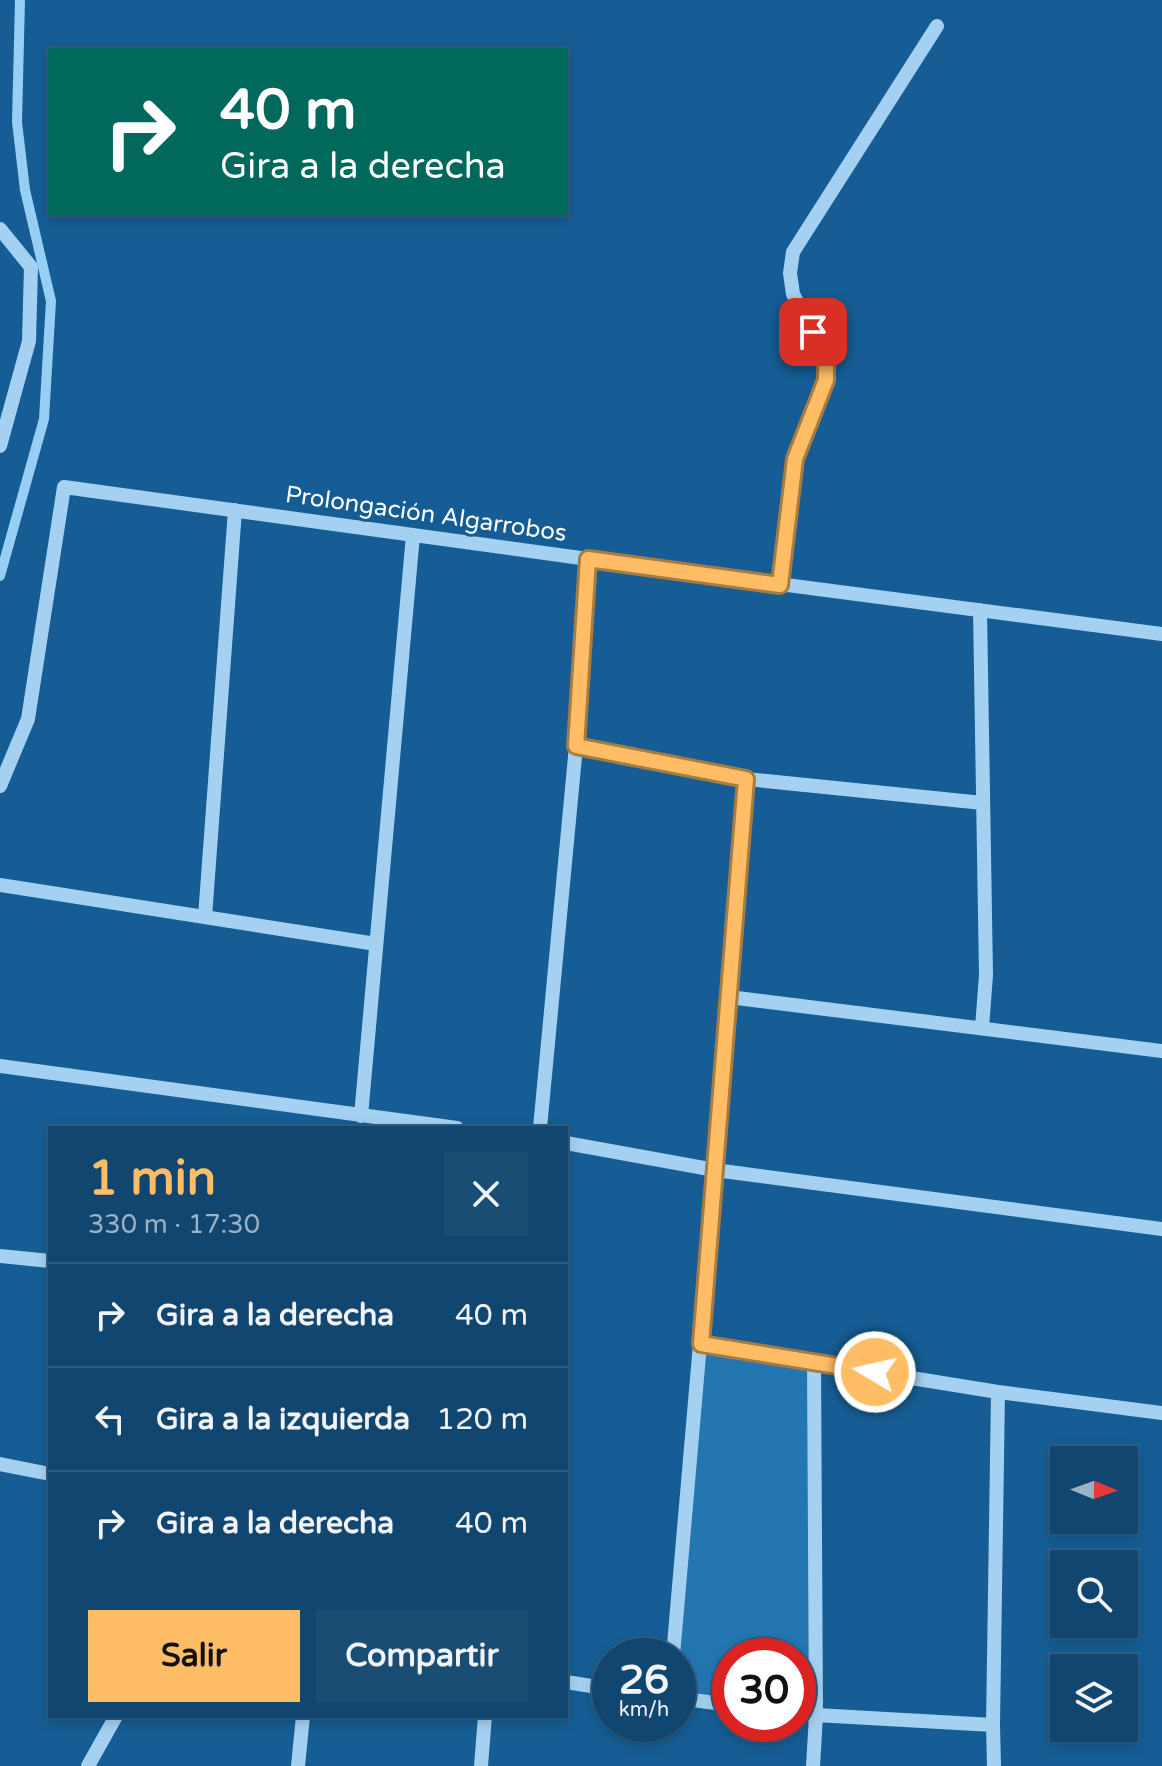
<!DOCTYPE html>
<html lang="es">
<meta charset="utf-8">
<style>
:root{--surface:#10466f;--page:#194d74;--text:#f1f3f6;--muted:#9cb1c3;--line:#305e82;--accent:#ffbe65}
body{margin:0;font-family:"Varela Round",sans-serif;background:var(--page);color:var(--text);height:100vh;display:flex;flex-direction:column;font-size:30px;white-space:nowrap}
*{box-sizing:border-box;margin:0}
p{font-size:26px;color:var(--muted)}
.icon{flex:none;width:44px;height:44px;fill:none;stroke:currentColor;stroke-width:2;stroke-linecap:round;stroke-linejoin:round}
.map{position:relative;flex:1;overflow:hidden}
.panel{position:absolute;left:48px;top:1126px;width:520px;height:592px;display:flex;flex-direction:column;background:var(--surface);border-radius:0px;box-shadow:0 4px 12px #0003,0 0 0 2px var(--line)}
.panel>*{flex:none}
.guide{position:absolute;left:48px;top:48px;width:520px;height:168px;border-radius:0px;box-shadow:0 4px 12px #0003,0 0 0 2px var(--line);background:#00695c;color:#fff;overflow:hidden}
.needle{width:52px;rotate:91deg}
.controls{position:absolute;left:1050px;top:1446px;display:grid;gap:16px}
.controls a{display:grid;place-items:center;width:88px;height:88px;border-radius:0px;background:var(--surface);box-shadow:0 4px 12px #0003,0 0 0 2px var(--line);font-size:40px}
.speed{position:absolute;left:592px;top:1638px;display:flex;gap:16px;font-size:40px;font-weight:700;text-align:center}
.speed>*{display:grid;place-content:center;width:104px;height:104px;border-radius:50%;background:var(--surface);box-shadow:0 4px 12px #0003,0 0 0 2px var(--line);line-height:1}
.speed small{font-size:20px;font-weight:400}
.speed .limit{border:12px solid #d22;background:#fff;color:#111}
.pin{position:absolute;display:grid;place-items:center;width:68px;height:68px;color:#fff;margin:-34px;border-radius:16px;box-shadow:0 4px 12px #0006}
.me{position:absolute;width:88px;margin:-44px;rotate:279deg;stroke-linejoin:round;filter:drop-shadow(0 0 6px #0008)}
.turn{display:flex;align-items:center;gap:28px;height:168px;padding:0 40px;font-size:36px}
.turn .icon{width:104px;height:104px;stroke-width:2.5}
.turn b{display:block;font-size:56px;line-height:68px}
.round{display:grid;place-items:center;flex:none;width:84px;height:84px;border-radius:0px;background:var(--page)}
.head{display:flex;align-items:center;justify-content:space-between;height:136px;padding:0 40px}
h1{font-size:48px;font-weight:700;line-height:60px;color:var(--accent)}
.primary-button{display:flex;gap:16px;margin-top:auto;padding:16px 40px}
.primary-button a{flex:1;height:92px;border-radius:0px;background:var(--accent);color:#111;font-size:32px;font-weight:700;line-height:92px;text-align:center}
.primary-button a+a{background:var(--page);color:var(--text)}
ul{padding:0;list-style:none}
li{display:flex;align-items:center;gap:24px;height:104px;padding:0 40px;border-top:2px solid var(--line)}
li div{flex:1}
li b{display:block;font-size:30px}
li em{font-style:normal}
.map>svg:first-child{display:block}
</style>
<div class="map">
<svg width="1162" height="1766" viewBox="0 0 1162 1766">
<rect width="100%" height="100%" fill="#155d94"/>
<!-- green -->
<path fill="#2476b1" d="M701,1353L813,1371L818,1721L798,1716V1656H730V1702L678,1690Z"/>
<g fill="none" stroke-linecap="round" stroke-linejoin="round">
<!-- stream -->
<path stroke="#97cef4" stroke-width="10" d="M0,576L44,419L51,301L25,190L17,122L20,0"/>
<!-- minor -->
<path stroke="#a4d1f1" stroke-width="14" d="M0,229L31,267L29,341L0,446
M780,585L795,459L826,380V363L823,351L793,294L790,273L793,252L937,26
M980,610L986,975L982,1028
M576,746L746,779L983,803
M0,786L28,719L64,487L588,559L1162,634
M0,885L376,944
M205,917L235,510
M729,997L1162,1051
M0,1066L457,1128
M361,1116L413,535
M540,1128L576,746L588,559
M566,1143L715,1170L1162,1229
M0,1256L50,1261
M701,1344L998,1392L1162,1413
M0,1464L50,1474
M673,1656L715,1170L746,779
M566,1682L610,1689
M678,1698L730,1705
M798,1714L993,1725
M88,1766L116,1716
M298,1766L303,1716
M481,1766L485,1716
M813,1766L816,1716L814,1362
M994,1766L993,1725L998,1392"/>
</g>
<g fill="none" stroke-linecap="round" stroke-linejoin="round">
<!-- route casing -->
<g stroke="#a67c42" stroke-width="20">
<path id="route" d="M813,332L823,351L826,363V380L795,459L780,585L588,559L576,746L746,779L701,1344L875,1372"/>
</g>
<!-- route -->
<use href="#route" stroke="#ffbe65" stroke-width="14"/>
</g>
<g text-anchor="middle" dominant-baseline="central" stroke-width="6" stroke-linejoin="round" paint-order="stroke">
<!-- street labels -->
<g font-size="24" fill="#fff" stroke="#155d94">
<text transform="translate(426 514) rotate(8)">Prolongación Algarrobos</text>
</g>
</g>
</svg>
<div class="controls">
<a><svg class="needle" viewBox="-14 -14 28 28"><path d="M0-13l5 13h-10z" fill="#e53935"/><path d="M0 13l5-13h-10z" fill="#9cb1c3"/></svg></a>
<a><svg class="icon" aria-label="search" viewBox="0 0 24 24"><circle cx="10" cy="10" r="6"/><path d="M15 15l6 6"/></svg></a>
<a><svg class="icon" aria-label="layers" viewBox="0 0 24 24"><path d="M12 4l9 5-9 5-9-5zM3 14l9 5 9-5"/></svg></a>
</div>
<div class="speed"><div>26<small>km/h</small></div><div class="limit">30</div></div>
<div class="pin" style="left:813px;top:332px;background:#d93025"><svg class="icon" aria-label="arrive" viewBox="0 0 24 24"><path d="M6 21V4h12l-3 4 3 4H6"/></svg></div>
<svg class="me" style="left:875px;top:1372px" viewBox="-20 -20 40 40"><circle r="17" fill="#ffbe65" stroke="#fff" stroke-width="3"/><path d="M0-11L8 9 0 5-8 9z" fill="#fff"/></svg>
<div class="guide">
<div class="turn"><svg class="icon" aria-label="right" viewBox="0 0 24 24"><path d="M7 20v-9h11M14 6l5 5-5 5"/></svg><div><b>40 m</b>Gira a la derecha</div></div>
</div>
<section class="panel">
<div class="head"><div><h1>1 min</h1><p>330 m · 17:30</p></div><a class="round"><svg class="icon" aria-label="close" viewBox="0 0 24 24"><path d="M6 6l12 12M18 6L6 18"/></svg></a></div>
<ul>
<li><svg class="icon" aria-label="right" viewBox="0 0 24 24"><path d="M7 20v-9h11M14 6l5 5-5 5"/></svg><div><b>Gira a la derecha</b></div><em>40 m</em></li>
<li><svg class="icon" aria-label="left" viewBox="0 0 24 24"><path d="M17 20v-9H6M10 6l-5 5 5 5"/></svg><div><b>Gira a la izquierda</b></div><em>120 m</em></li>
<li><svg class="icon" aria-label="right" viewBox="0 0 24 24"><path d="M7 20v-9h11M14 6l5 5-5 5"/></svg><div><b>Gira a la derecha</b></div><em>40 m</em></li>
</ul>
<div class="primary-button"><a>Salir</a><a>Compartir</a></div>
</section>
</div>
